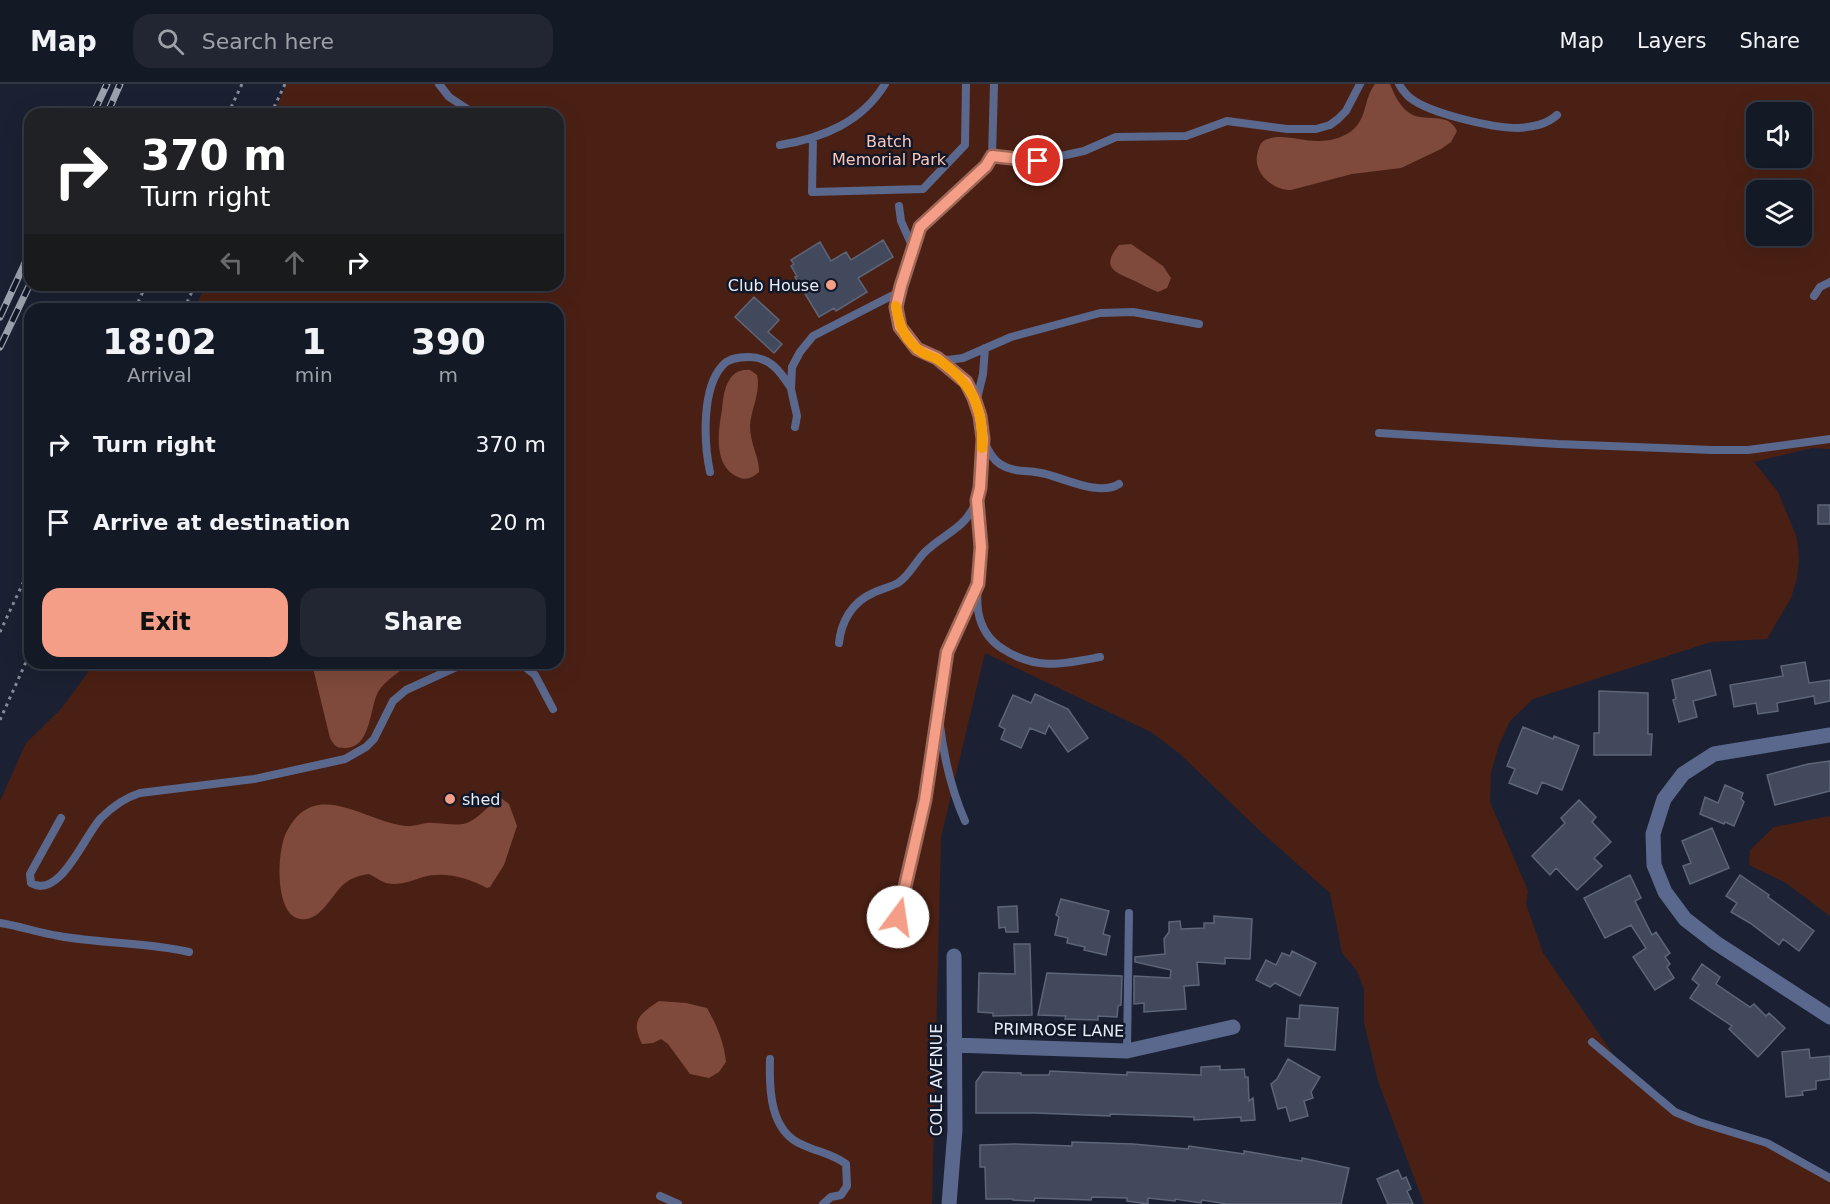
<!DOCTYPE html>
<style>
:root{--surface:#141926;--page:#212632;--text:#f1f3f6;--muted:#9da0a7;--line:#333843;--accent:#f49e87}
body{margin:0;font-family:"DejaVu Sans",sans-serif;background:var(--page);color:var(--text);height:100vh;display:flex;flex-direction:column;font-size:22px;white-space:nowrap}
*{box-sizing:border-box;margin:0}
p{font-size:20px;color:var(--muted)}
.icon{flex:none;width:33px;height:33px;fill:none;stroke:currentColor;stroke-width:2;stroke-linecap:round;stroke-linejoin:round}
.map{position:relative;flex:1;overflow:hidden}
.sheet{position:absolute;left:24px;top:219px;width:540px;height:366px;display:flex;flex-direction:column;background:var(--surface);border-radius:18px;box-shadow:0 6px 24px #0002,0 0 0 2px var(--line)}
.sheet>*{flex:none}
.banner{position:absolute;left:24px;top:24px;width:540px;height:183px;border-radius:18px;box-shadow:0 6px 24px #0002,0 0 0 2px var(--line);background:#202124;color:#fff;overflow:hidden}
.controls{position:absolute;left:1746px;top:18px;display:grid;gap:12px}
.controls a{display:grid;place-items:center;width:66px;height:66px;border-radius:12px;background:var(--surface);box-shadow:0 6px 24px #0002,0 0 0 2px var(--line);font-size:30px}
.pin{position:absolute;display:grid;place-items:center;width:51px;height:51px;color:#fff;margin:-26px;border:3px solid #fff;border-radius:50%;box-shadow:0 2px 6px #0007}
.me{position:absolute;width:66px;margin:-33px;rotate:14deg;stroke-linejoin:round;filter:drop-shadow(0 0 4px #0008)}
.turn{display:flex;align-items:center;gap:21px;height:126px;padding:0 18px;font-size:27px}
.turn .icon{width:78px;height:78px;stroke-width:2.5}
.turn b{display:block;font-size:42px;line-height:51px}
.lanes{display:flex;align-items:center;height:57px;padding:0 18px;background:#0003;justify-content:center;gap:30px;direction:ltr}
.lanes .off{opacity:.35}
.eta{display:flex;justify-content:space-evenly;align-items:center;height:102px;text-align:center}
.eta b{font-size:36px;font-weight:700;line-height:42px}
.button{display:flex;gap:12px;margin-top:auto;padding:12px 18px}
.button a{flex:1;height:69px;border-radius:18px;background:var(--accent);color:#111;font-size:24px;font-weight:700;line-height:69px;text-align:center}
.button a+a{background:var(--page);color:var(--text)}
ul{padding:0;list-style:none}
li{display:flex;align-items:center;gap:18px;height:78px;padding:0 18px}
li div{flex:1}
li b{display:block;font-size:22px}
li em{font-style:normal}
header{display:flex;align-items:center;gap:36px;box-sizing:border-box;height:84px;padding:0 30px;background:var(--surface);border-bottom:2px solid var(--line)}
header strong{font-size:28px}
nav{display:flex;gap:33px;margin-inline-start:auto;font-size:21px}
.search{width:420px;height:54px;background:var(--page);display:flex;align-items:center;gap:15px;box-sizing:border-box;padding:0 21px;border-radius:18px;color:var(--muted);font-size:22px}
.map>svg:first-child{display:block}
</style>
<header>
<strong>Map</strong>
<div class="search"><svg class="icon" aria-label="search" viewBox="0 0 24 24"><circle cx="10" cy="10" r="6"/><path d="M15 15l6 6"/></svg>Search here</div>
<nav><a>Map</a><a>Layers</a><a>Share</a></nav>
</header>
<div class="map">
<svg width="1830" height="1120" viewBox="0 0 1830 1120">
<rect width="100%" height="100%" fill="#1b2132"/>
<!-- green -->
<path fill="#4b2014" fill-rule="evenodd" d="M286,0H1830V365L1812,364L1754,378L1778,408L1797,454L1799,474L1797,494L1791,514L1767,555L1711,558L1533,615L1510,637L1499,661L1491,689L1490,718L1528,807L1526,820L1543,869L1615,973L1685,1033L1751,1052L1830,1095V1120H1424L1378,997L1364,938V905L1357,887L1342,869L1330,809L1258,745L1180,670L1151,648L985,569L941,753L932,1120H0V717L26,659L61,625L95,579H558V225H195L205,201H558V30H274ZM1756,28H1802V74H1756ZM1756,106H1802V152H1756Z
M1830,732V832L1786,799L1749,781L1750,766L1774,743Z"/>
<!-- water -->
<path fill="#7f4a3c" d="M1375,0H1390C1394,10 1399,21 1408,28C1423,40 1448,26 1457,47L1451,58L1441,65L1401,84L1352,90L1291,106C1272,106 1251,88 1258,67C1259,63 1261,58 1265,56C1288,45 1318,69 1350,48C1368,36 1363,15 1375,0Z
M1131,160L1163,182L1171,194L1167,204L1158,208C1150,205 1143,201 1135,197C1115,188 1100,184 1119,161Z
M750,286L757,291C761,309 751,324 750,342C750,360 760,375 759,388C752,394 746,397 738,393C713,382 718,347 722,326C723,316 724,303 730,295C734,288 743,285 750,286Z
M313,579H410C400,588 385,596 378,608C369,626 371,665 344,664C336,664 334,661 330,654L313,584Z
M501,714L509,720L517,742L504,781L490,803L487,804C468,794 445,787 423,793C411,797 399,802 386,799C380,797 374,792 369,790C360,791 351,794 344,800C331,811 321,838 300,835C274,831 277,767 286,749C314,692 363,737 406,742C415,743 424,738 433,739C444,739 459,743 469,738C479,733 488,723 496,715Z
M659,917L686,919L707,924C717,942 724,958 726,978L719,988L709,994L690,990L668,960L661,955L653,959L642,960C630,936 640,930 659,917Z"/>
<!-- building -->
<path fill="#42495c" stroke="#5d6579" stroke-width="1.5" d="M883,156L893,173L858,194L867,208L836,227L834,224L819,233L795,193L797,192L791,182L794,180L791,176L820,158L831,177L846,168L851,176Z
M754,213L779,236L768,248L782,260L774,269L735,233Z
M1818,421H1830V440H1818Z
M1805,578L1809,599L1830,596V617L1815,620L1814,612L1777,619L1778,627L1758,630L1756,619L1734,623L1730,601L1783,592L1781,582Z
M1710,586L1716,611L1693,617L1697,633L1679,638L1673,616L1676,615L1672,596Z
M1599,607L1648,609V650H1652L1651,671H1594V649H1599Z
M1035,610L1068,625L1088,654L1068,668L1049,641L1045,650L1030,644L1021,664L1001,655L1005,645L999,642L1013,611L1031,619Z
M1523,643L1553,655L1554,652L1579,662L1562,706L1542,698L1537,710L1509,699L1515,685L1507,682Z
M1830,677V707L1775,721L1767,691L1808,680Z
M1725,701L1743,709L1741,715L1744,718L1734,742L1725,738L1724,740L1700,730L1705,713L1718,719Z
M1579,716L1596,733L1592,738L1611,758L1594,774L1602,782L1577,806L1556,784L1550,791L1532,772L1565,739L1561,734Z
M1712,744L1729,784L1690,800L1683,782L1691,779L1682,757Z
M1630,791L1641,814L1635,817L1652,851L1656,848L1670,869L1665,873L1670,880L1667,883L1674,894L1655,906L1633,873L1646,864L1631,841L1605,854L1584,814Z
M1740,791L1769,811L1768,813L1814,847L1799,867L1783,855L1779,861L1750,839L1731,828L1737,819L1726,812Z
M1061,815L1109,827L1103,850L1110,852L1106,871L1084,866L1085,863L1067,859L1068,854L1055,851L1059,833L1056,831Z
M1017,822L1018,848H1006L1005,843L999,844L998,823Z
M1214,832L1252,835L1250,875L1225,874V880L1197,878L1199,901L1184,902L1186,925L1144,928V919L1134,920V892L1170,894L1171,886L1135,878V873L1165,870L1164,855L1169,848V838L1180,837L1181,845L1204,844V839H1214Z
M1014,860H1030L1032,931L993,932V929L978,928L979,889L1015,890Z
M1292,867L1316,879L1300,912L1275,899L1270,903L1256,896L1266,876L1276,881L1282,869L1290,872Z
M1702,880L1720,893L1716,900L1750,923L1754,920L1766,932L1769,929L1785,944L1758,973L1729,945L1732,942L1690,914L1699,901L1692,895Z
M1047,889L1122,892L1121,921L1118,922L1117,933L1098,932V936L1065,935L1066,932L1038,931Z
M1300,921L1338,924L1335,966L1285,962L1287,934L1299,935Z
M1809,965L1810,974L1830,972V995L1816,997V1005L1802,1007L1803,1011L1786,1013L1782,968Z
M1288,975L1320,993L1311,1008L1313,1014L1304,1017L1308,1032L1290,1037L1286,1023L1278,1025L1271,1000L1277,995Z
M1220,982V986L1244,985L1245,993H1248L1249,1017L1253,1014L1255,1036L1241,1037V1033L1194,1036V1033L1110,1030V1032L1036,1029H976V998L983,988L1021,989V991H1049L1050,987L1127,991V988L1201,991V983Z
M1072,1058L1133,1060L1188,1065L1189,1062L1244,1070V1067L1302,1077V1074L1349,1084L1341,1120H1227L1202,1116L1201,1119L1175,1115V1117L1148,1114V1120L1127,1117V1114L1092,1113L1091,1116L1035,1114L1034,1117L1013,1116V1115H986L985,1083H980V1061L1015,1060L1072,1062Z
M1398,1086L1402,1095L1406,1093L1411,1105L1407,1107L1413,1120H1388L1377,1095Z"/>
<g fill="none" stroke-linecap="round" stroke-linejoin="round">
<!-- path -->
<path stroke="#858b99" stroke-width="3" stroke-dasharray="3 4.5" stroke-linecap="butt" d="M228,30L242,0
M271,30L285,0
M135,225L146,201
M184,225L195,201
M0,548L30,484
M0,636L30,569"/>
<!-- lane -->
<path stroke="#5a688d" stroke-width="8" d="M439,0L449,13L475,30
M994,0L992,72L986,82L920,143L901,202L896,223L900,243L917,265L937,274L948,276L963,274L1011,253L1100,229L1133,228L1199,240
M1399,0C1401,4 1404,8 1407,11C1424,29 1494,44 1518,44C1532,43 1546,41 1557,31
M813,54L812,108L923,105L965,61L966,0
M780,61C823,54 862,38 885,0
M992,72L1038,77L1084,67L1116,53L1186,52L1227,37L1287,45H1316L1330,41L1338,35L1346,27L1360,0
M899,122L901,137L913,164
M1814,212L1820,203L1830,198
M976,319L983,290L985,264
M795,343L797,332L791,305L792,283L800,268L813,252L899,208
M1379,349L1558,360L1713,366H1748L1830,355
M984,358C989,367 992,375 1000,380C1014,389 1026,386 1041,389C1063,393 1098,413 1119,400
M710,388C704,360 701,304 723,281C729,274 740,273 749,273C770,273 780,287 791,304
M977,419C980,434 982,449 981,465C978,501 967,543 1003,565C1037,587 1063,580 1100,573
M839,559C841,538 852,518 873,509C881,505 890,503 898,499C910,491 915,478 925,468C936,457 950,450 961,440C983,420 982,390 983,363C983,342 979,315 965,298C958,289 947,282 937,275
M520,579L535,591L553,625
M939,634C943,670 950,703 965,737
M61,734L30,790L31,799C60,816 84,752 101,734C113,722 124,714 140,709L254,695L345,675L366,663L374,655L393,617L406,606L465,579
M0,839C20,842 39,849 59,852C103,860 146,858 189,868
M886,857L898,833L910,786L925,716L947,568L978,500
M1592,958L1675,1028L1699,1038L1767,1059L1830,1094
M1127,967L1129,829
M770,975C769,1006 770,1048 803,1061C818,1068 833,1070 846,1080L847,1102L841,1111L831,1113L823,1120
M660,1112L678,1120"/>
<!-- street -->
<path stroke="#5a688d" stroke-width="15" d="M1830,651L1714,670L1683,690L1664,715L1653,750L1654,781L1665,808L1685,835L1716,859L1830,933
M954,961L1127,967L1233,943
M949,1120L955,1046L954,872"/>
<!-- rail casing -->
<g stroke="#9ca1ae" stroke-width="7">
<path id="rail" d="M93,30L107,0
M107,30L120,0
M0,233L30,168
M0,263L30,200"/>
</g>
<!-- rail -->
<use href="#rail" stroke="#121828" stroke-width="4.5" stroke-dasharray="14" stroke-linecap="butt"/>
</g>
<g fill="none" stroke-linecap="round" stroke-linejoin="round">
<!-- route casing -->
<g stroke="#9f6758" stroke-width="15">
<path id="route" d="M898,833L925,716L947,568L978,500L981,463L977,416L980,404L983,355L980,332L974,314L966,298L937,274L917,265L900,243L896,223L901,202L920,143L986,82L992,72L1038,77"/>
</g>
<!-- route -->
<use href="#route" stroke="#f49e87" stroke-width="10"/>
<!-- slow -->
<path stroke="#f59e0b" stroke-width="10" d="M896,222C899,241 905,258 923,269C928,272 935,273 940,277C972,299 984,325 982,364"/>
</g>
<!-- markers -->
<g fill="#f49e87" stroke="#121828" stroke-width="2">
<circle cx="831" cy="201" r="6"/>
<circle cx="450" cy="715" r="6"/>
</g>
<g text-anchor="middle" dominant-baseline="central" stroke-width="5" stroke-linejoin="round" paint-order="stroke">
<!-- park labels -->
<g font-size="16" fill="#fdc8b9" stroke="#121828">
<text x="889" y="57">Batch<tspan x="889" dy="18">Memorial Park</tspan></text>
</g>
<!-- poi labels -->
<g font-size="16" fill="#e8edf8" stroke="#121828" text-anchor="end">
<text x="819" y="201">Club House</text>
<text x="462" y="715" text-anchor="start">shed</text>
</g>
<!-- street labels -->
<g font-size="16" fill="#e8edf8" stroke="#121828">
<text transform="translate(1059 946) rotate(1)">PRIMROSE LANE</text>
<text transform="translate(936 996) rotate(-90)">COLE AVENUE</text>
</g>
</g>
</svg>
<div class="controls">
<a><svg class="icon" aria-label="sound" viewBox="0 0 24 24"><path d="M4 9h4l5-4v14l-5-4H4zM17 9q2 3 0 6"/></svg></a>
<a><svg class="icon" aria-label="layers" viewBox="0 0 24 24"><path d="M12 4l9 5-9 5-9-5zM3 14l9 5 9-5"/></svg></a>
</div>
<div class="pin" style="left:1038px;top:77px;background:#d93025"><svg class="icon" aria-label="arrive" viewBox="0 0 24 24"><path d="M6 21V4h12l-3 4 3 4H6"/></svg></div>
<svg class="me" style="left:898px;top:833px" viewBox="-20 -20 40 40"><circle r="19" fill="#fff"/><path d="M0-13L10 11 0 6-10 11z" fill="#f49e87"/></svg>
<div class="banner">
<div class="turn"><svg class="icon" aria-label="right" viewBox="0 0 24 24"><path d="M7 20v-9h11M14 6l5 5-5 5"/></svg><div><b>370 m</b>Turn right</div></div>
<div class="lanes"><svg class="icon off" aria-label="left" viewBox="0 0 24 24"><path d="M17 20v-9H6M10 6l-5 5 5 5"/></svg><svg class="icon off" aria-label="ahead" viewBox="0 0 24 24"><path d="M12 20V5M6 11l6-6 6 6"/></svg><svg class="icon" aria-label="right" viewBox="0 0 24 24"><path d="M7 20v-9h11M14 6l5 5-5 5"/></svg></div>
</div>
<section class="sheet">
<div class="eta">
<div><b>18:02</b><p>Arrival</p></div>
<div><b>1</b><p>min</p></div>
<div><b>390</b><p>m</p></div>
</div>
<ul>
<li><svg class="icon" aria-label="right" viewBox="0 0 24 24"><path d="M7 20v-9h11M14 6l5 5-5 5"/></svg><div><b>Turn right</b></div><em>370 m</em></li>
<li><svg class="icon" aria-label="arrive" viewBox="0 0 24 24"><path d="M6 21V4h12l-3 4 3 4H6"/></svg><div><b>Arrive at destination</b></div><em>20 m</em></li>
</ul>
<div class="button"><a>Exit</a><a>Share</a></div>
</section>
</div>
